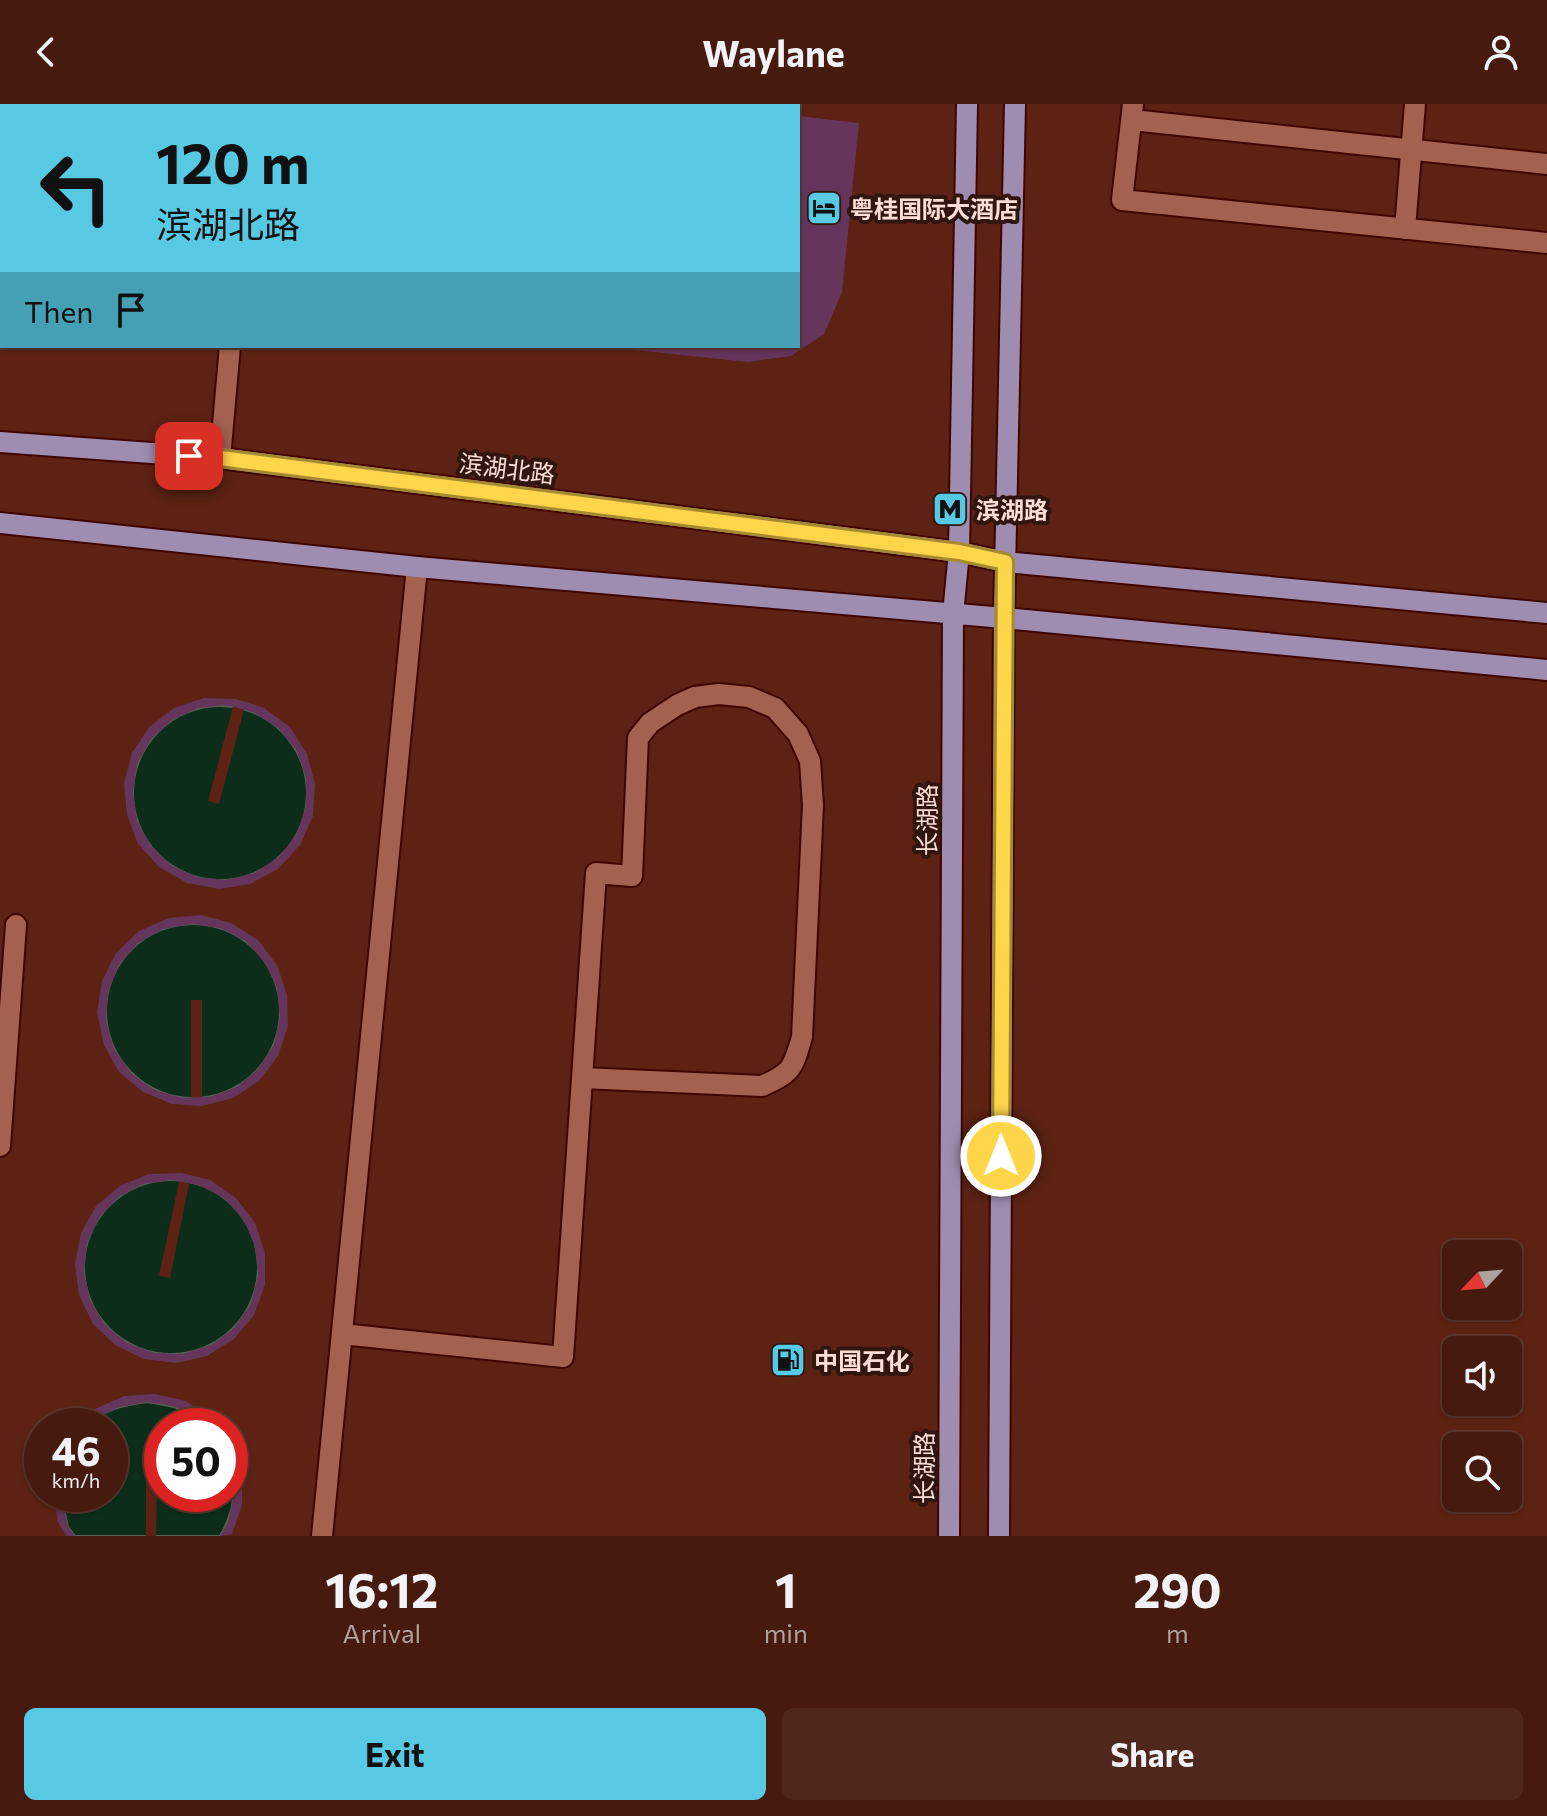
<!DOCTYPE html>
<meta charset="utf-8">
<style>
:root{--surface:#461a0e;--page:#50271c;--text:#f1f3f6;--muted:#b0a19e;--line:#5e382e;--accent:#57c9e3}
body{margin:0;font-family:Commissioner,"Noto Sans SC",sans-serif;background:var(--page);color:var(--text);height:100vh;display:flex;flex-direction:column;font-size:30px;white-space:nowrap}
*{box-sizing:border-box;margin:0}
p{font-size:26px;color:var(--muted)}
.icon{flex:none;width:44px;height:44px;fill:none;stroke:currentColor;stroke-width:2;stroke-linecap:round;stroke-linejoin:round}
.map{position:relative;height:1432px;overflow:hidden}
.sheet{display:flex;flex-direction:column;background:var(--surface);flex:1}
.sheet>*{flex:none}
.banner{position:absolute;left:0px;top:0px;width:800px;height:244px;box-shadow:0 2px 6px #0004,0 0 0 2px var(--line);background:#57c9e3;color:#111;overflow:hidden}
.needle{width:52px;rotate:244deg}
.tools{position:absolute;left:1442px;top:1136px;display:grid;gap:16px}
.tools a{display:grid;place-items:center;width:80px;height:80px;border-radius:12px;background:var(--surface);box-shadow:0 2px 6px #0004,0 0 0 2px var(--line);font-size:40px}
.speed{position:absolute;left:24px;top:1304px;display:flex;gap:16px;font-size:40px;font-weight:700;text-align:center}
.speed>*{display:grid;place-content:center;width:104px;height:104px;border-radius:50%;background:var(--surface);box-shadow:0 2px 6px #0004,0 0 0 2px var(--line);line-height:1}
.speed small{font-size:20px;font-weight:400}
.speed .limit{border:12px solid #d22;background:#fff;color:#111}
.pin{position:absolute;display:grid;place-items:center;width:68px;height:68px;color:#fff;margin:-34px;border-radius:16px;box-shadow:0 4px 12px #0006}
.me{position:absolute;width:88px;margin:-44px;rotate:0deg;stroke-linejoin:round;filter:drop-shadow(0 0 6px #0008)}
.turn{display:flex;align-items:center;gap:28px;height:168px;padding:0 24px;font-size:36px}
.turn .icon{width:104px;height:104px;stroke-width:2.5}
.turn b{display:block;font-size:56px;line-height:68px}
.then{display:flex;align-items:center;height:76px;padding:0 24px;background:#0003;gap:16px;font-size:30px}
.eta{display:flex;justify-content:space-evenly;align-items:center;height:136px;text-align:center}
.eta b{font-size:48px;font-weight:700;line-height:56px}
.primary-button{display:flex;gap:16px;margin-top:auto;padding:16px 24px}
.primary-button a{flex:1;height:92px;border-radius:12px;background:var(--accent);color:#111;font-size:32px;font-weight:700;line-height:92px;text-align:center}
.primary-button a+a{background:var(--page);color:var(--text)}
header{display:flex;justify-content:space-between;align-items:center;height:104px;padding:0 24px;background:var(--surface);font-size:36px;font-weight:700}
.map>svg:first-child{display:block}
</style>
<header><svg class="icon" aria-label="back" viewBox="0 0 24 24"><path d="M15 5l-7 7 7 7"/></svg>Waylane<svg class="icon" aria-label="person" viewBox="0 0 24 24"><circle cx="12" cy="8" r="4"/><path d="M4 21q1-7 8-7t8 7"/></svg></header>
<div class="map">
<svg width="1547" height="1432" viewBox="0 0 1547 1432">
<rect width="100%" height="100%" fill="#5d2213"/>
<!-- water -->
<path fill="#0c2d1a" stroke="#546252" stroke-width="2" d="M133 689a87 87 0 1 1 174 0a87 87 0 1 1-174 0Z
M106 907a87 87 0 1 1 174 0a87 87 0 1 1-174 0Z
M84 1163a87 87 0 1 1 174 0a87 87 0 1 1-174 0Z
M147,1298C168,1301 191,1305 206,1322H162V1390H230V1359C238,1384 233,1410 220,1432H75L68,1423L61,1390H110V1322H88C103,1305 126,1301 147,1298Z"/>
<!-- pier -->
<path fill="#5d2213" d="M234,599L245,602L219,700L208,697Z
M191,896H202V997H191Z
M180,1073L190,1075L170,1174L159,1172Z
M146,1374H157L156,1432H146Z"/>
<!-- building -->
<path fill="#66355c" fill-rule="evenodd" d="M798,12L859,19L842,188L824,230L791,252L748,258L625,245V242H798Z
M204,594L236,595L246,598L264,604L290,623L307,650L315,680L313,712L300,741L278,765L250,780L219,785L187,779L159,763L138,740L127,711L124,679L132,649L149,623L174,604ZM226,601L253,608L278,624L296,645L306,673V702L297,730L279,753L255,769L226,776L197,773L172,762L151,742L137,717L133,688L137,660L151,635L172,616L198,604Z
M201,811L231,819L258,836L277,861L287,891L288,922L278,952L259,977L233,994L202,1002L172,1000L143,988L119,968L104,941L97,909L102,877L116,849L139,827L169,814ZM192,820L220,824L246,837L265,859L277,884L280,913L274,941L258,965L237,983L210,993L182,994L154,986L131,969L114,945L106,917L108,888L119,861L138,839L163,825Z
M181,1069L210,1076L236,1094L255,1119L265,1149V1181L254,1211L234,1235L207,1252L176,1259L144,1255L115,1241L93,1220L79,1191L75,1160L81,1129L96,1102L120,1082L149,1070ZM171,1076L199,1081L224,1094L244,1116L255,1142L258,1171L251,1200L234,1224L211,1241L183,1250L154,1249L127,1239L105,1221L90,1196L84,1168L87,1140L99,1114L118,1093L143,1080Z
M155,1290L186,1297L212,1315L218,1322H206L201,1316L175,1302L147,1298L119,1303L93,1316L88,1322H76L95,1305L124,1292Z
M230,1337L242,1369V1401L232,1430L220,1432L228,1419L234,1391L230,1359Z
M53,1390H61L68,1423L75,1432H66L58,1418Z"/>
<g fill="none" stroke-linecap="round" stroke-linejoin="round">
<!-- minor casing -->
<g stroke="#3f0500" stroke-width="24">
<path id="minor" d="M1133,0L1122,96L1547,139
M163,2L164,0
M250,2V0
M1132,16L1547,60
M0,105H2
M1405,125L1415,0
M0,232H2
M220,354L230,242
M0,1042L16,821
M342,1230L563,1253L596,769L632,772L638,634L650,619L677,601L695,593L719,590L749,593L775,604L798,630L810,657L813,701L802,933C793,964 792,969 762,982L582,974
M322,1432L417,463"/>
</g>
<!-- major casing -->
<g stroke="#3f0500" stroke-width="24">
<path id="major" d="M0,338L220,354L959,448L1005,458L1547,509
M0,419L417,463L1004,514L1547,566
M949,1432L953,510L959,448L967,0
M999,1432L1004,514L1015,0"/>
</g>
<!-- minor -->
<use href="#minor" stroke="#a36150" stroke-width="20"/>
<!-- major -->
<use href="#major" stroke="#9f8db1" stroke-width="20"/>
</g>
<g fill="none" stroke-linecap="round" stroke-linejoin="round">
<!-- route casing -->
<g stroke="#a68a30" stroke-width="20">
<path id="route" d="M189,352L220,354L959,448L1005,458L1001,1052"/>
</g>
<!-- route -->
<use href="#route" stroke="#ffd54a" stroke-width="14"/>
</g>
<!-- icons -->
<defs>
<g id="hotel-square" transform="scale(1.8)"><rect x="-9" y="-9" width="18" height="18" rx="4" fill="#57c9e3" stroke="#30160f"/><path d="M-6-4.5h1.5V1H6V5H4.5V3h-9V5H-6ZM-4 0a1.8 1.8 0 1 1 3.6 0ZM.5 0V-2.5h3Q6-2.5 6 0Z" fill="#111"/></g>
<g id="metro-square" transform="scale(1.8)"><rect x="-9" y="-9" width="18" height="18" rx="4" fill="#57c9e3" stroke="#30160f"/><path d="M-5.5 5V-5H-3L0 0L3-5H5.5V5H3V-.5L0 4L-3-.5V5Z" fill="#111"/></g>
<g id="fuel-square" transform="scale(1.8)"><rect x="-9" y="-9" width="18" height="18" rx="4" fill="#57c9e3" stroke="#30160f"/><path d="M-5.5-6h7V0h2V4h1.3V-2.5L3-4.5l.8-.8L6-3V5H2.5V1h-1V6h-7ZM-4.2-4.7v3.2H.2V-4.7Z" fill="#111"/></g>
</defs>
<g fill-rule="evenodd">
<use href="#hotel-square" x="824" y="104"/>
<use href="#metro-square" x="950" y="405"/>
<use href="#fuel-square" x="788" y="1256"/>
</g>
<g text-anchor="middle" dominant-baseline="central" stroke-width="8" stroke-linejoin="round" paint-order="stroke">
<!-- poi labels -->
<g font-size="24" font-weight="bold" fill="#fdded6" stroke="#30160f" text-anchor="start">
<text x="850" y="104">粤桂国际大酒店</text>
<text x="976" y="405">滨湖路</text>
<text x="814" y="1256">中国石化</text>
</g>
<!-- street labels -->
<g font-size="24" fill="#fdded6" stroke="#30160f">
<text transform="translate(507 364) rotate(7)">滨湖北路</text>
<text transform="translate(926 716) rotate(-90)">长湖路</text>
<text transform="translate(923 1364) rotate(-90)">长湖路</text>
</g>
</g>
</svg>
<div class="tools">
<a><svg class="needle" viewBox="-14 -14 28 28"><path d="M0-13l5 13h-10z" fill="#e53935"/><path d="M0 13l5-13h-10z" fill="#b0a19e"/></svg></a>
<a><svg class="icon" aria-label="sound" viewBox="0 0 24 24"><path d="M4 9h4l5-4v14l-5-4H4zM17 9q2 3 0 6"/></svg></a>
<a><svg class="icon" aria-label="search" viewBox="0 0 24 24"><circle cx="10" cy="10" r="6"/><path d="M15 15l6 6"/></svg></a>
</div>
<div class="speed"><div>46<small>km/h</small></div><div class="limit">50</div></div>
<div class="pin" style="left:189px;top:352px;background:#d93025"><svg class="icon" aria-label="arrive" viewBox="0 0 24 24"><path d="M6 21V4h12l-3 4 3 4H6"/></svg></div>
<svg class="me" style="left:1001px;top:1052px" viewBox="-20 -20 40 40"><circle r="17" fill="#ffd54a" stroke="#fff" stroke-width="3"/><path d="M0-11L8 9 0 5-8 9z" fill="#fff"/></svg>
<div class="banner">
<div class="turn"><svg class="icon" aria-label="left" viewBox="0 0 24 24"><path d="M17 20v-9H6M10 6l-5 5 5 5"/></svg><div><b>120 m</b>滨湖北路</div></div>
<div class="then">Then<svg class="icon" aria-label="arrive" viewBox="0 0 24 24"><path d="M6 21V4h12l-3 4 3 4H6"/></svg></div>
</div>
</div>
<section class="sheet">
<div class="eta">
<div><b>16:12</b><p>Arrival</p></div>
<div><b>1</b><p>min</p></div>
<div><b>290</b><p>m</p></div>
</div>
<div class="primary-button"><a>Exit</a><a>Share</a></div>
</section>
